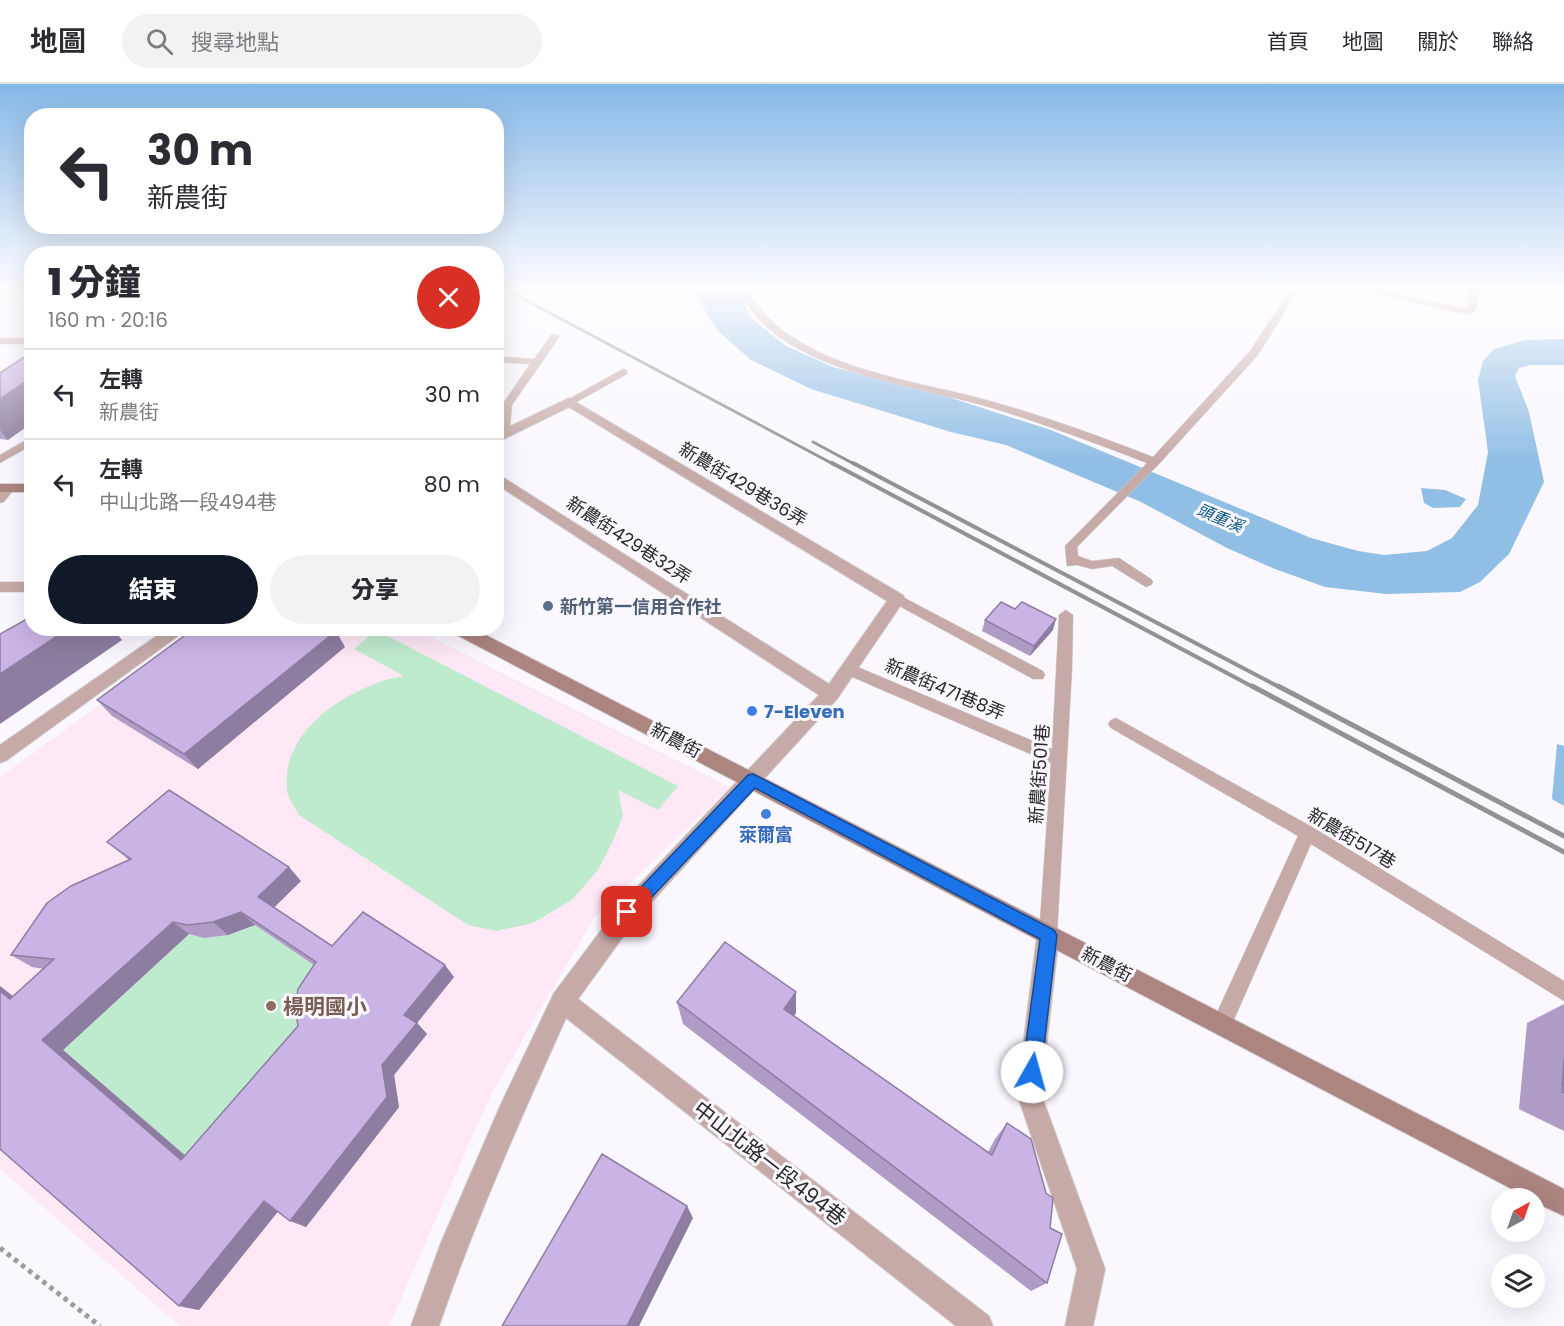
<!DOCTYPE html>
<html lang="zh-TW">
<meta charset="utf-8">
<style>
:root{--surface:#fff;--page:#f2f2f3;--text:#2b2b33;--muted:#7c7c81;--line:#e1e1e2;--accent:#111827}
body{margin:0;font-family:Poppins,"Noto Sans TC",sans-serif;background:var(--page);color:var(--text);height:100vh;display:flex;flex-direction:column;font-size:22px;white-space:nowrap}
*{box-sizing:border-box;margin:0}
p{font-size:20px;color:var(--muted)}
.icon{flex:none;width:33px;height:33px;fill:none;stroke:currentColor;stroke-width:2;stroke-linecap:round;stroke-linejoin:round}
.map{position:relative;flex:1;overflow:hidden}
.details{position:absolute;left:24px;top:162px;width:480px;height:390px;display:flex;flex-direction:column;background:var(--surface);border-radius:24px;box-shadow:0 6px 24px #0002}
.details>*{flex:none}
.banner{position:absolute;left:24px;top:24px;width:480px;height:126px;border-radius:24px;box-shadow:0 6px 24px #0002;background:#fff;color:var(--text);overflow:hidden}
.needle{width:39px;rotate:40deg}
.controls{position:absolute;left:1491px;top:1104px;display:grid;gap:12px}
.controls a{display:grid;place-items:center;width:54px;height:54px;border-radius:50%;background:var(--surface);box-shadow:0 6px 24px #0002;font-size:30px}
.pin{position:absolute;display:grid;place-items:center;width:51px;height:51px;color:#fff;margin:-26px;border-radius:12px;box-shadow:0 3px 9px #0006}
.me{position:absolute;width:66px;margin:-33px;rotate:7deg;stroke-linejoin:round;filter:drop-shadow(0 0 4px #0008)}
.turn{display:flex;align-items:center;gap:21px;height:126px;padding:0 24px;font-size:27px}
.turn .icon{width:78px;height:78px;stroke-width:2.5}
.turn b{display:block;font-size:42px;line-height:51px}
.round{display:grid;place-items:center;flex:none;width:63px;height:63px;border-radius:32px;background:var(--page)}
.headline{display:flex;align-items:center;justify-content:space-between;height:102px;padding:0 24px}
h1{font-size:36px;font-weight:800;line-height:45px}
.action{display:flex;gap:12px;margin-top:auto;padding:12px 24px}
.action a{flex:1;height:69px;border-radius:36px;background:var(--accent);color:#fff;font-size:24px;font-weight:800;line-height:69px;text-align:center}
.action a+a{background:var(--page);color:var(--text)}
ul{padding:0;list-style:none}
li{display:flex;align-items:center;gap:18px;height:90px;padding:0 24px;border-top:2px solid var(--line)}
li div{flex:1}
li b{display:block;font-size:22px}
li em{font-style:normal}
header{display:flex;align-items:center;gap:36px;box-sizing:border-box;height:84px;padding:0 30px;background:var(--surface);border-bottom:2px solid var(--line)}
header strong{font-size:28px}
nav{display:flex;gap:33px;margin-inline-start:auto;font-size:21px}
.search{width:420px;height:54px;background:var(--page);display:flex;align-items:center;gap:15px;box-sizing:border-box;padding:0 21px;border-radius:33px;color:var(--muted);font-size:22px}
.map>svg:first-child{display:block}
</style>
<header>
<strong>地圖</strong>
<div class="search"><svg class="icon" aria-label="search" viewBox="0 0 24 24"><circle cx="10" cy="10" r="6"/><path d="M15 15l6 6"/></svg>搜尋地點</div>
<nav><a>首頁</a><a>地圖</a><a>關於</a><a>聯絡</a></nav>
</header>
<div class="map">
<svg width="1564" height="1242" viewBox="0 0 1564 1242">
<rect width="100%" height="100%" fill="#faf8fe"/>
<!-- education -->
<path fill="#fee8f6" d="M413,544L730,703L594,834L491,1010L389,1242H180L0,1085V693L204,545Z"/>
<!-- green -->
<path fill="#beebce" d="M376,546L678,702L658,726L618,706L623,732L612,759L598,786L573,815L533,839L497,847L468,841L299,731C295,724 288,714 287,706C281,653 333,615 377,599C385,595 395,594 404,592L354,565Z
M255,841L329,891L309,935L199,1084L63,966L189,850C212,856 234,851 255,841Z"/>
<!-- water -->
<path fill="#91bee5" d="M694,204H738L750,233L786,262L833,283L948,313L1051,346L1311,454L1358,467L1384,471L1427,467L1452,454L1478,421L1488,368L1478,296L1483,277L1494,265L1525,256L1564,255V281H1530L1519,284L1515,292L1529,328L1544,398L1509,470L1480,498L1460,508L1386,510L1325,503L1275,485L1227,464L1141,418L1006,361L951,348L811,305L751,276L718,247L695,210Z
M1421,404L1445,406L1466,415L1460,423L1433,424L1424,419Z
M1557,660L1564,662V722L1552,715Z"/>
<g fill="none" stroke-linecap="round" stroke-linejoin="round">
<!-- lane casing -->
<g stroke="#d4d3d8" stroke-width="1">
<path id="lane" d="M739,204H747C789,286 918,295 997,319C1050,334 1101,353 1153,373L1250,267L1291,204H1300L1258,271L1159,380L1077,463L1078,472L1092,477L1119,474L1151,495L1153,498L1151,501L1146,503L1112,482L1092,485L1077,481L1067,482L1065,462L1147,379C1095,359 1042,339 989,323C914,301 770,286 739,204Z
M1351,204H1368L1467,225L1468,204H1477V224L1469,231Z
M552,250L560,252L512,321L509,352L503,355L499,354L497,352L502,321L530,280L496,278V272L534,275Z
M0,254H32V260H0Z
M623,285L627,286V290L573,320H565L564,318Z
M32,353V361L0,379V371Z
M9,400L15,404L4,418L0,419V407Z
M0,498H32V508H0Z
M897,510L1043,587L1045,591L1043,595H1033L892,518L890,515L892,512Z
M1066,526L1073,531L1072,585L1057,851L1054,857L1048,860L1042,857L1039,851L1051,679L843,589L841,585L843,581H853L1052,665L1059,531Z
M1116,634L1314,744L1564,897V917L1311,760L1229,947L1222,950L1215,947L1212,940L1215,933L1298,752L1111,644L1108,640L1111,636Z"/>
</g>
<!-- street casing -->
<g stroke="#d4d3d8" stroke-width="2">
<path id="street" d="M569,314L903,511L905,515L837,615L636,835L578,915L989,1232L993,1242H956L566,934C520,1036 475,1137 439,1242H411L440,1161L501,1020L554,909L620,821L819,611L496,400V389L829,600L887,517L569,323L496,359V349Z
M168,544H189L7,676L0,679V661Z
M1048,841L1056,844L1059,851L1041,1010L1105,1185L1093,1242H1065L1077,1185L1017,1010L1037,851L1040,844Z"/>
</g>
<!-- secondary casing -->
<g stroke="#d4d3d8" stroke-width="2">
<path id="secondary" d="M0,400H32V408H0Z
M449,544H472L1564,1105V1132L1534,1118V1114H1529L451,548Z"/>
</g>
<!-- path -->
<path stroke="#9d9ba0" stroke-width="5" stroke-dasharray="4.5 4.5" stroke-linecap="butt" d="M0,1164L100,1242"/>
<!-- lane -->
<use href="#lane" fill="#c6aaa7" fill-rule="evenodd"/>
<!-- street -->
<use href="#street" fill="#c6aaa7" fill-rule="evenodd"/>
<!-- secondary -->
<use href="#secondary" fill="#ac8480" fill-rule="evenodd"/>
<!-- rail-far2 -->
<path stroke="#929195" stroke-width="3" d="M503,204L835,381
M813,358L856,381"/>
<!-- rail-far1 -->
<path stroke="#929195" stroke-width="4" d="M832,379L1255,604
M853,379L1281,604"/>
<!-- rail -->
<path stroke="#929195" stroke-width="5" d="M1252,602L1564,768
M1278,602L1564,752"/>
</g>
<!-- wall -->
<path fill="#ae9bc6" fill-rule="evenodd" d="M0,289L8,356L0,355Z
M1015,525L1053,546L1030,572L982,547L985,536Z
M345,563L198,685L112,632L97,616Z
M107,758L301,797L274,824L332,862L454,893L417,939L427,950L394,991L399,1023L306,1143L277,1127L199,1226L179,1222L0,902L13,913L44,885L32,883L11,871L129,776ZM255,841L314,881L298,942L185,1071L63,966L189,850L204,854L228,851Z
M796,908V929L794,932L988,1068L995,1055L1007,1039L1050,1144L1047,1199L1031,1207L683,940L677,918Z
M1564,920V1047L1519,1025L1527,939Z"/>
<!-- shaded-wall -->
<path fill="#8d7ea1" d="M32,293V339L8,356L0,346V315Z
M1056,535L1053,546L1030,572L1034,562Z
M69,544H112L122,556L0,640V590Z
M336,547L345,563L198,685L184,670Z
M289,783L301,797L271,826L258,813Z
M241,828L255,841L228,851L213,838Z
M173,838L189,850L63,966L199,1084L181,1076L42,956Z
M445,881L454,893L417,939L427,950L394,991L399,1023L306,1143L290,1137L382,981L404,931Z
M0,902L32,927L10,915L0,907Z
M796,908V929L784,946V925Z
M264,1117L281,1124L199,1226L179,1222Z
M687,1122L693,1134L639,1242H627Z"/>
<!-- building -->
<path fill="#cab4e6" stroke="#8d7ea1" stroke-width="1.5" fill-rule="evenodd" d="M32,268V293L0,315V289Z
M1001,518L1015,525L1022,518L1056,535L1034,562L985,536Z
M32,532V544H69L0,590V550Z
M195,544H331L336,547L184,670L97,616Z
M169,706L289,783L258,813L332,862L363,828L445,881L404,931L417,939L382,981L387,1013L290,1137L264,1117L179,1222L0,1065V907L10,915L54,875L11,871L47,819L71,802L131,775L107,758ZM241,828L316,878L298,905L295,924L298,942L181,1076L42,956L173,838L188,841L213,838Z
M725,858L796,908L784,925L992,1071L1007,1039L1031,1055L1046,1109L1053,1114L1050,1144L1062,1150L1047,1199L677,918Z
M1564,975V1009L1562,1008Z
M602,1070L687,1122L627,1242H502Z"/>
<!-- sky -->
<linearGradient id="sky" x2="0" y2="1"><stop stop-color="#85b8e7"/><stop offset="0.54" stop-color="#fdfcff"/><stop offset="1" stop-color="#fdfcff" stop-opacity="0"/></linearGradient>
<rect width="1564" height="378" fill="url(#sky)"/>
<!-- route -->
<path fill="#1a73e8" stroke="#114b97" stroke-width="1.5" d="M753,690L1054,846L1057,851L1041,988L1038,994L1032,997L1025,994L1022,988L1040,855L755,704L633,833L627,836L622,833L619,828L622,823L748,691Z"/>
<!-- markers -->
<circle fill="#5c6f8a" stroke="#faf8fe" stroke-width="2" cx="548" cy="522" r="6"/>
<g fill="#3f7fe0" stroke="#faf8fe" stroke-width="2">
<circle cx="752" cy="627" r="6"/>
<circle cx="766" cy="730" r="6"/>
</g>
<circle fill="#8d6e63" stroke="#faf8fe" stroke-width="2" cx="271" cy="922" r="6"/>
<g text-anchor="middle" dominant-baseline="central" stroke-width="6" stroke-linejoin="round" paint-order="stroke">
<!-- far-water labels -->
<g font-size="16" font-style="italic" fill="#035080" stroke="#faf8fe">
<text transform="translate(1220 434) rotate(23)">頭重溪</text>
</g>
<!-- street labels -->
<g font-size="18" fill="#29282b" stroke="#faf8fe">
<text transform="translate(743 400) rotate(31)">新農街429巷36弄</text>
<text transform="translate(629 456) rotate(33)">新農街429巷32弄</text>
<text transform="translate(945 605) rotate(23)">新農街471巷8弄</text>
<text transform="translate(676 656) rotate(27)">新農街</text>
<text transform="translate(1039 690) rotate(-86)">新農街501巷</text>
<text transform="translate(1352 754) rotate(31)">新農街517巷</text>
<text transform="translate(1107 880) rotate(27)">新農街</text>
</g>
<!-- service labels -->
<g font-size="18" font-weight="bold" fill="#4e5e75" stroke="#faf8fe" text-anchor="start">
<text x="560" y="522">新竹第一信用合作社</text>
</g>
<!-- shop labels -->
<g font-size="18" font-weight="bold" fill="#366cbe" stroke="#faf8fe" text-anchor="start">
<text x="764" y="627">7-Eleven</text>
<text x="766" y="750" text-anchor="middle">萊爾富</text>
</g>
<!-- near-education labels -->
<g font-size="21" font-weight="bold" fill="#785e54" stroke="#faf8fe" text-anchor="start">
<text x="283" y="922">楊明國小</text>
</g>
<!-- near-street labels -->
<g font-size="21" fill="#29282b" stroke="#faf8fe">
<text transform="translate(770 1079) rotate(38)">中山北路一段494巷</text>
</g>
</g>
</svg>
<div class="controls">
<a><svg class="needle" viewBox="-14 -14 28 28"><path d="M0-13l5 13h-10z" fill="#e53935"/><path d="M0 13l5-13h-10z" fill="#7c7c81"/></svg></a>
<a><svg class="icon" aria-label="layers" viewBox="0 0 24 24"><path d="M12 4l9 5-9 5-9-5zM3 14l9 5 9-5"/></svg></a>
</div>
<div class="pin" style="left:627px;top:828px;background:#d93025"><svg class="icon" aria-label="arrive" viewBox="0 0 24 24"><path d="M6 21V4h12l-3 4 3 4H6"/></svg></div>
<svg class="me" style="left:1032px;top:988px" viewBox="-20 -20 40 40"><circle r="19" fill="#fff"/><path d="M0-13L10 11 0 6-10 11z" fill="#1a73e8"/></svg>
<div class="banner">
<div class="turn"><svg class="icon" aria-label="left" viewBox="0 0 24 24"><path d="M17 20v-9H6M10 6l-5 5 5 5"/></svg><div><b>30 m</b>新農街</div></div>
</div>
<section class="details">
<div class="headline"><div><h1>1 分鐘</h1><p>160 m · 20:16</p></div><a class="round" style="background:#d93025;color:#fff"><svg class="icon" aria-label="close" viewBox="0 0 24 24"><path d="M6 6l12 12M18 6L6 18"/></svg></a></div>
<ul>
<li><svg class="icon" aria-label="left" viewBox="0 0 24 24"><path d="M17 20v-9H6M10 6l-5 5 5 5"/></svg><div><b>左轉</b><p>新農街</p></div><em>30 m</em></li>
<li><svg class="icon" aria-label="left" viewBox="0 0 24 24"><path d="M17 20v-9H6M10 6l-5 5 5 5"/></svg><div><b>左轉</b><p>中山北路一段494巷</p></div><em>80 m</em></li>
</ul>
<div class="action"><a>結束</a><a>分享</a></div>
</section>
</div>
